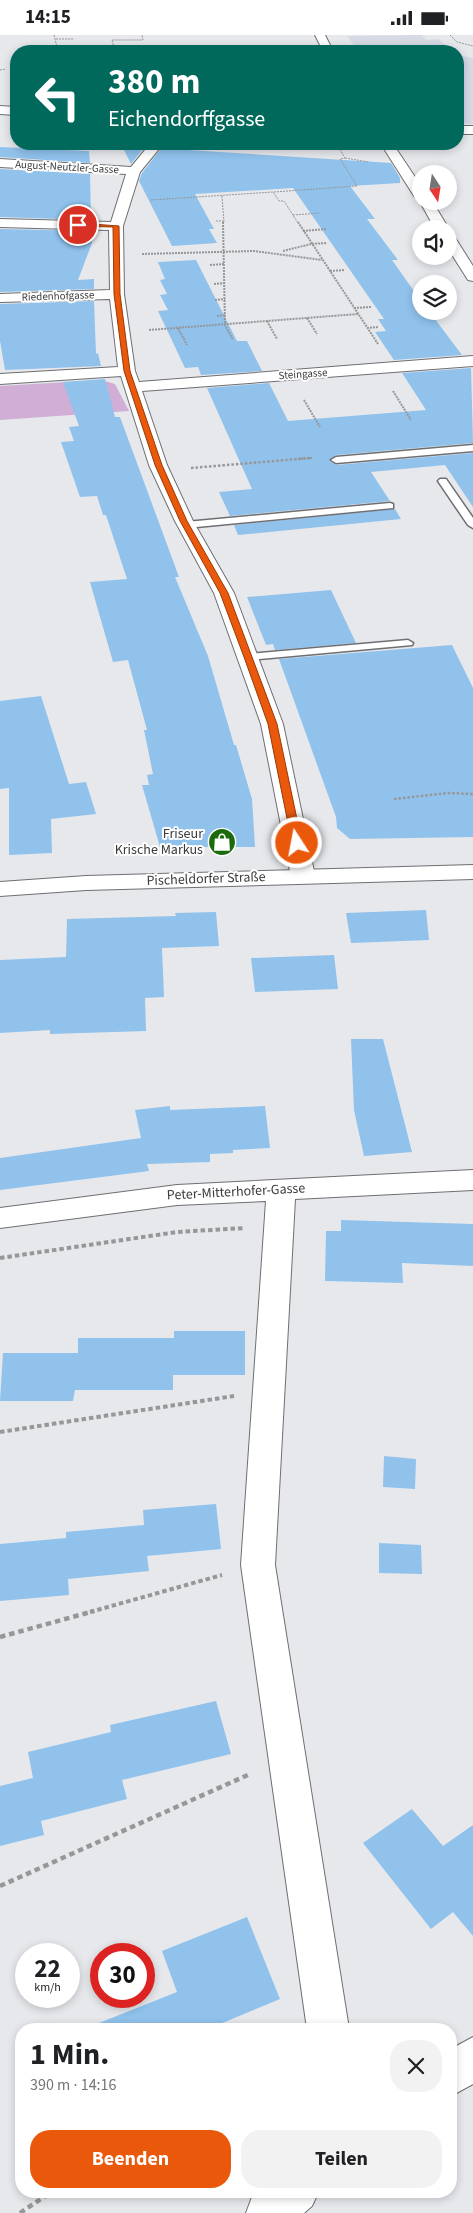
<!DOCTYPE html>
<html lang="de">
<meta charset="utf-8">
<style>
:root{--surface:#fff;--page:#f2f2f2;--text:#202124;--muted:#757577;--accent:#ea580c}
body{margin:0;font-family:"Source Sans 3",sans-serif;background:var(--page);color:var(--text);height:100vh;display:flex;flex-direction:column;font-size:19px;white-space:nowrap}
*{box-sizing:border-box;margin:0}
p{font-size:16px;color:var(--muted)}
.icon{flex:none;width:28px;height:28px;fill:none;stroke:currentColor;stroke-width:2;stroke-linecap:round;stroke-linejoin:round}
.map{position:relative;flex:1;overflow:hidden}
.side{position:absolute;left:15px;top:1988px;width:442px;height:175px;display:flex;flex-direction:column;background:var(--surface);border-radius:20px;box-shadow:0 2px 8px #0003}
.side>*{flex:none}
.hud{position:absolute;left:10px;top:10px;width:454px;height:105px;border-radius:20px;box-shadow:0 2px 8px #0003;background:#00695c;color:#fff;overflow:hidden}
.needle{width:32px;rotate:168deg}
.buttons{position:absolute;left:412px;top:130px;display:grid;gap:10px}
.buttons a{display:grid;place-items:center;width:45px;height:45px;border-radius:50%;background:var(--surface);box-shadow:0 2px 8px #0003;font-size:25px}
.speed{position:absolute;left:15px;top:1908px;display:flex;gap:10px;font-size:25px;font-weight:700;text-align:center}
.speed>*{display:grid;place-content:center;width:65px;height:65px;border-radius:50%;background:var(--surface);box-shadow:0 2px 8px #0003;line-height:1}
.speed small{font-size:12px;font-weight:400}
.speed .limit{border:8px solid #d22;background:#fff;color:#111}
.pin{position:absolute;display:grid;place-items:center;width:42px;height:42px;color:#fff;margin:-21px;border:2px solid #fff;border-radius:50%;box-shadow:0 1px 5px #0007}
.me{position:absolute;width:55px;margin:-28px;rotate:349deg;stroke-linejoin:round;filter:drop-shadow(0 0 4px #0008)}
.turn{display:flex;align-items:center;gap:18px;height:105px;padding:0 15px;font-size:22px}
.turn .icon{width:65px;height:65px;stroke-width:2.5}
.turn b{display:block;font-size:35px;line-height:42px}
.round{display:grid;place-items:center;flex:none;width:52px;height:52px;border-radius:20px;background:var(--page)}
.headline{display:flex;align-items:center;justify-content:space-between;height:85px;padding:0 15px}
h1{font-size:30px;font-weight:700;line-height:38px}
.cta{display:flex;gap:10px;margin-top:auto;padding:10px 15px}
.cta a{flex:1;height:58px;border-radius:20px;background:var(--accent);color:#fff;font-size:20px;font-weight:700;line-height:58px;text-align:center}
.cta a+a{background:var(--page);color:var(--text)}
.status{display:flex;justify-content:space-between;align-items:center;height:35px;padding:0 25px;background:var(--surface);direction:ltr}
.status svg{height:14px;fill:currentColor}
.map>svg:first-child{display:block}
</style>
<div class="status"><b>14:15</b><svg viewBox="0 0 49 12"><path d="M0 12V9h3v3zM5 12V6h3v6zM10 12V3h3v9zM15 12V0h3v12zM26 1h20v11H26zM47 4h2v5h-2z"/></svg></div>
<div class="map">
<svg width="473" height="2178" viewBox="0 0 473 2178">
<rect width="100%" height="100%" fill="#e7e8ec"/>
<!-- built -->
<path fill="#d6dae5" d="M422,0L426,5L439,4L451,16H358L347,1Z
M458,20L473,23V89L458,88Z"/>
<!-- green -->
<path fill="#d1aed6" d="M101,345L115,349L129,376L0,385V351Z"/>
<!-- building -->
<path fill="#90c2ec" d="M0,112L89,116L90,128L0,122Z
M123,113L143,114L131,129Z
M172,114L391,128L400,143V148L350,151L375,184H367L398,225H392L421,266V276H429L462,320L394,325L375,297L386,296L378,284H384L293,153L195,159L214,194H209L217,208L172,211L139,146L142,138L160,115Z
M0,134L90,139L91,185L0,182Z
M0,194L92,196V208L78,245L94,244V254L0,257Z
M196,225L237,306H247L262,336L201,340L198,332L185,333L158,276L168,275L160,260L167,259L160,245L165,244L158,227Z
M94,266L96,319L98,318L101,331L5,335L0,306V269Z
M471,333L473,408L336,420L329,426L336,430L473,418V472L445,430L371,437L390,466L230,481L219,457L252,454L207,353L269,348L288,386L426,375L402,338Z
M105,344L115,382H120L179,542H175L208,621L234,710H236L252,764L255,812H160L142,750H149L147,740L153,739L144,695H147L128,625L113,627L90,547L127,544L106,480H103L97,461L80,462L61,407L74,406L69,392L79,391L63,347Z
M395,474L401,484L238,500L234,490Z
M331,555L356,608L275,615L273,609L266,610L247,562Z
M452,610L473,653V802L350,804L337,793L336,782L279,624Z
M41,661L69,749L86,747L96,779L51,784L52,818L9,820V753L0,754V666Z
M426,875L429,905L351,908L346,878Z
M216,877L219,911L162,913L164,962L145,963L146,996L50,999V995L0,998V925L66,922L67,884L176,881L175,878Z
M334,920L338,954L255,957L251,923Z
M351,1004H383L412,1117L364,1121L354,1075Z
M170,1071V1075L265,1071L270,1113L233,1115V1118L210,1119V1127L147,1129L149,1136L0,1155V1123L141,1103L135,1075Z
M341,1185L473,1189V1231L402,1228L403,1248L325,1246L326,1196H341Z
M174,1296H245V1340H173V1355H75L73,1366H0L3,1318H78V1303H174Z
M384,1421L416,1424L415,1454L383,1452Z
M216,1469L221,1514L147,1521L149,1536L68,1544L69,1560L0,1566V1509L66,1503V1497L144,1490L143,1475Z
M379,1508L421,1510L422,1539L379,1538Z
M216,1666L231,1719L122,1745L127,1764L41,1786L44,1800L0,1811V1751L33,1743L28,1717L111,1697L110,1690Z
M412,1774L443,1811L473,1790V1901L453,1877L431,1894L363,1808Z
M247,1882L280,1964L208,1994H89V1992L177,1957L162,1916Z"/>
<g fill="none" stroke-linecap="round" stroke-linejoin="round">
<!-- lane casing -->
<g stroke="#6d6f72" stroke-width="3">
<path id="lane" d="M473,410V416L336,428L331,425L336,422Z
M440,444H446L473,483V493L468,490L438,446Z
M390,468L393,469V473L186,493L181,490L186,487Z
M408,605L413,608L412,610L248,625L242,622L248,619Z"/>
</g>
<!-- street casing -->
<g stroke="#6d6f72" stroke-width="2">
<path id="street" d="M315,0H325L333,16H323Z
M0,71L16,72V80L0,79Z
M458,91H473V99H458Z
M150,109H163L140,137L123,191L124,259L135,336L139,347L473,321V331L142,356L167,430L193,486L234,558L283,689L315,841L311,846L303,848L295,846L291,841L261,689L214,558L175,486L149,430L121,341L0,349V339L118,332L110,264L0,267V259L110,255L109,195L0,192V184L111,187L126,139L0,132V124L131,132Z
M381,109H393L421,151V166H432L449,194H435L419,165L414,161Z
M449,200L454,201L473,231V246L468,245L449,215Z
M473,1135V1155L295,1164L275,1530L349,1994H307L241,1530L266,1166L177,1170L0,1193V1173L177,1150Z
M473,2002V2049L451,2061V2014Z
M261,2156H319L312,2171L304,2178H246L252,2162Z"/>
</g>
<!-- secondary casing -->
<g stroke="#6d6f72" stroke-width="2">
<path id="secondary" d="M473,830V844L86,855L0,861V847L86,841Z"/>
</g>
<!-- path-far4 -->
<path stroke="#969799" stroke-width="1" stroke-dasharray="2 1" stroke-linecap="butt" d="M54,0L58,16
M450,0L457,7L473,11
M56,4H74
M254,13L280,12
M115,16L112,5H143L142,0
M0,35L6,34
M337,109L345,123L340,124L357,151
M345,123L369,127
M274,157L357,151
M222,161L224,188
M151,165L273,157L279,166H284L298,188
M293,180L320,178
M216,186H224"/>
<!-- path-far3 -->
<path stroke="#969799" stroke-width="2" stroke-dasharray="2 1" stroke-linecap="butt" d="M223,187L225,290L233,305
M298,187L378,309
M303,196L326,194
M283,216L311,209L327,208
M142,219L254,216L322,225
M210,230L225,229
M330,236L345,235
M214,249L225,248
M215,265L225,264
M354,273L371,272
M217,281L225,280
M307,283L317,299
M267,286L277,304
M178,293L187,310
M367,293L378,292
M149,295L358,279
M393,356L411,385
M304,365L320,392
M295,424L312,423"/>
<!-- path-far2 -->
<path stroke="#969799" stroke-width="2.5" stroke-dasharray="2.5 2" stroke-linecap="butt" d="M191,433L310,423
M394,764L448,758L473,759"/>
<!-- path-far1 -->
<path stroke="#969799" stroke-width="4" stroke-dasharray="4.5 3" stroke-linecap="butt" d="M0,1223L177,1197L245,1193
M0,1397L234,1361
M90,1577L222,1540"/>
<!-- path -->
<path stroke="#969799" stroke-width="4.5" stroke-dasharray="5.5 4" stroke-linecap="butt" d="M0,1602L94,1576
M0,1851L250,1739
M20,2178L53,2156"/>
<!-- lane -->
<use href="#lane" fill="#fff" fill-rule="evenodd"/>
<!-- street -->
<use href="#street" fill="#fff" fill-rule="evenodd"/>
<!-- secondary -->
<use href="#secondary" fill="#fff" fill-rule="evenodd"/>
</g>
<!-- route -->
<path fill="#ea580c" stroke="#983908" d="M78,188L119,191L120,259L130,336L162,430L187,486L228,558L252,622L277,689L302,808L300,810L292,808L268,689L244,622L220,558L180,486L155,430L124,336L114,259L113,192L75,191Z"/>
<!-- icons -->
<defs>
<g id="shop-disc" transform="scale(1.4375)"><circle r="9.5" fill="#1b6a0b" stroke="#fff"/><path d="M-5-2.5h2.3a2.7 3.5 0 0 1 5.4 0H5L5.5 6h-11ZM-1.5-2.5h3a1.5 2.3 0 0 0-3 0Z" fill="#fff"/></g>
</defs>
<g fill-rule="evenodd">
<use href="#shop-disc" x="222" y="807"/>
</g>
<g text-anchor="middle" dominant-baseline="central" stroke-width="4" stroke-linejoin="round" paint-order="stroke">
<!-- far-street labels -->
<g font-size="11" fill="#3a3b3c" stroke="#fff">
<text transform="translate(67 132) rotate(3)">August-Neutzler-Gasse</text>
<text transform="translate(58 261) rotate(-2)">Riedenhofgasse</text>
<text transform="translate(303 339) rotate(-4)">Steingasse</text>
</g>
<!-- poi labels -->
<g font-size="14" fill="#3a3b3c" stroke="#fff" text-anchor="end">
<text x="203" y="799">Friseur<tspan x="203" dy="16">Krische Markus</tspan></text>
</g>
<!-- street labels -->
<g font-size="14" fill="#3a3b3c" stroke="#fff">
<text transform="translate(206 844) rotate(-2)">Pischeldorfer Straße</text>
<text transform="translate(236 1157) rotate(-3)">Peter-Mitterhofer-Gasse</text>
</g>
</g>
</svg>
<div class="buttons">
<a><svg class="needle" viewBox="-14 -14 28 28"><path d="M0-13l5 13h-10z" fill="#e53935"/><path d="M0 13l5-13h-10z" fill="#757577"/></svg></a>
<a><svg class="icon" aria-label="sound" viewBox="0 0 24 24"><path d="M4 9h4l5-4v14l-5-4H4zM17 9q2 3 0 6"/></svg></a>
<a><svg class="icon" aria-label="layers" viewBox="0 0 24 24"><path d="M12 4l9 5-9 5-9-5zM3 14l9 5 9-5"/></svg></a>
</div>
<div class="speed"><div>22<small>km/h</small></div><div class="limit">30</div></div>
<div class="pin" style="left:78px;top:190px;background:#d93025"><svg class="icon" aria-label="arrive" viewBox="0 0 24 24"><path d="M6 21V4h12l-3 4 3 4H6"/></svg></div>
<svg class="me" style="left:297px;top:808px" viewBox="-20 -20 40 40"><circle r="17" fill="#ea580c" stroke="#fff" stroke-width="3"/><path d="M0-11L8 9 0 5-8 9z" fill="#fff"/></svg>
<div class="hud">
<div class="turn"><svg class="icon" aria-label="left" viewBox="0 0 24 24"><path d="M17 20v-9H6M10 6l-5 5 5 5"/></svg><div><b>380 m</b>Eichendorffgasse</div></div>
</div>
<section class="side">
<div class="headline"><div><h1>1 Min.</h1><p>390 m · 14:16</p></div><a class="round"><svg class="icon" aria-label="close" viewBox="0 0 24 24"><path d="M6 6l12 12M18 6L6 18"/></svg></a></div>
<div class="cta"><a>Beenden</a><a>Teilen</a></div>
</section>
</div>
